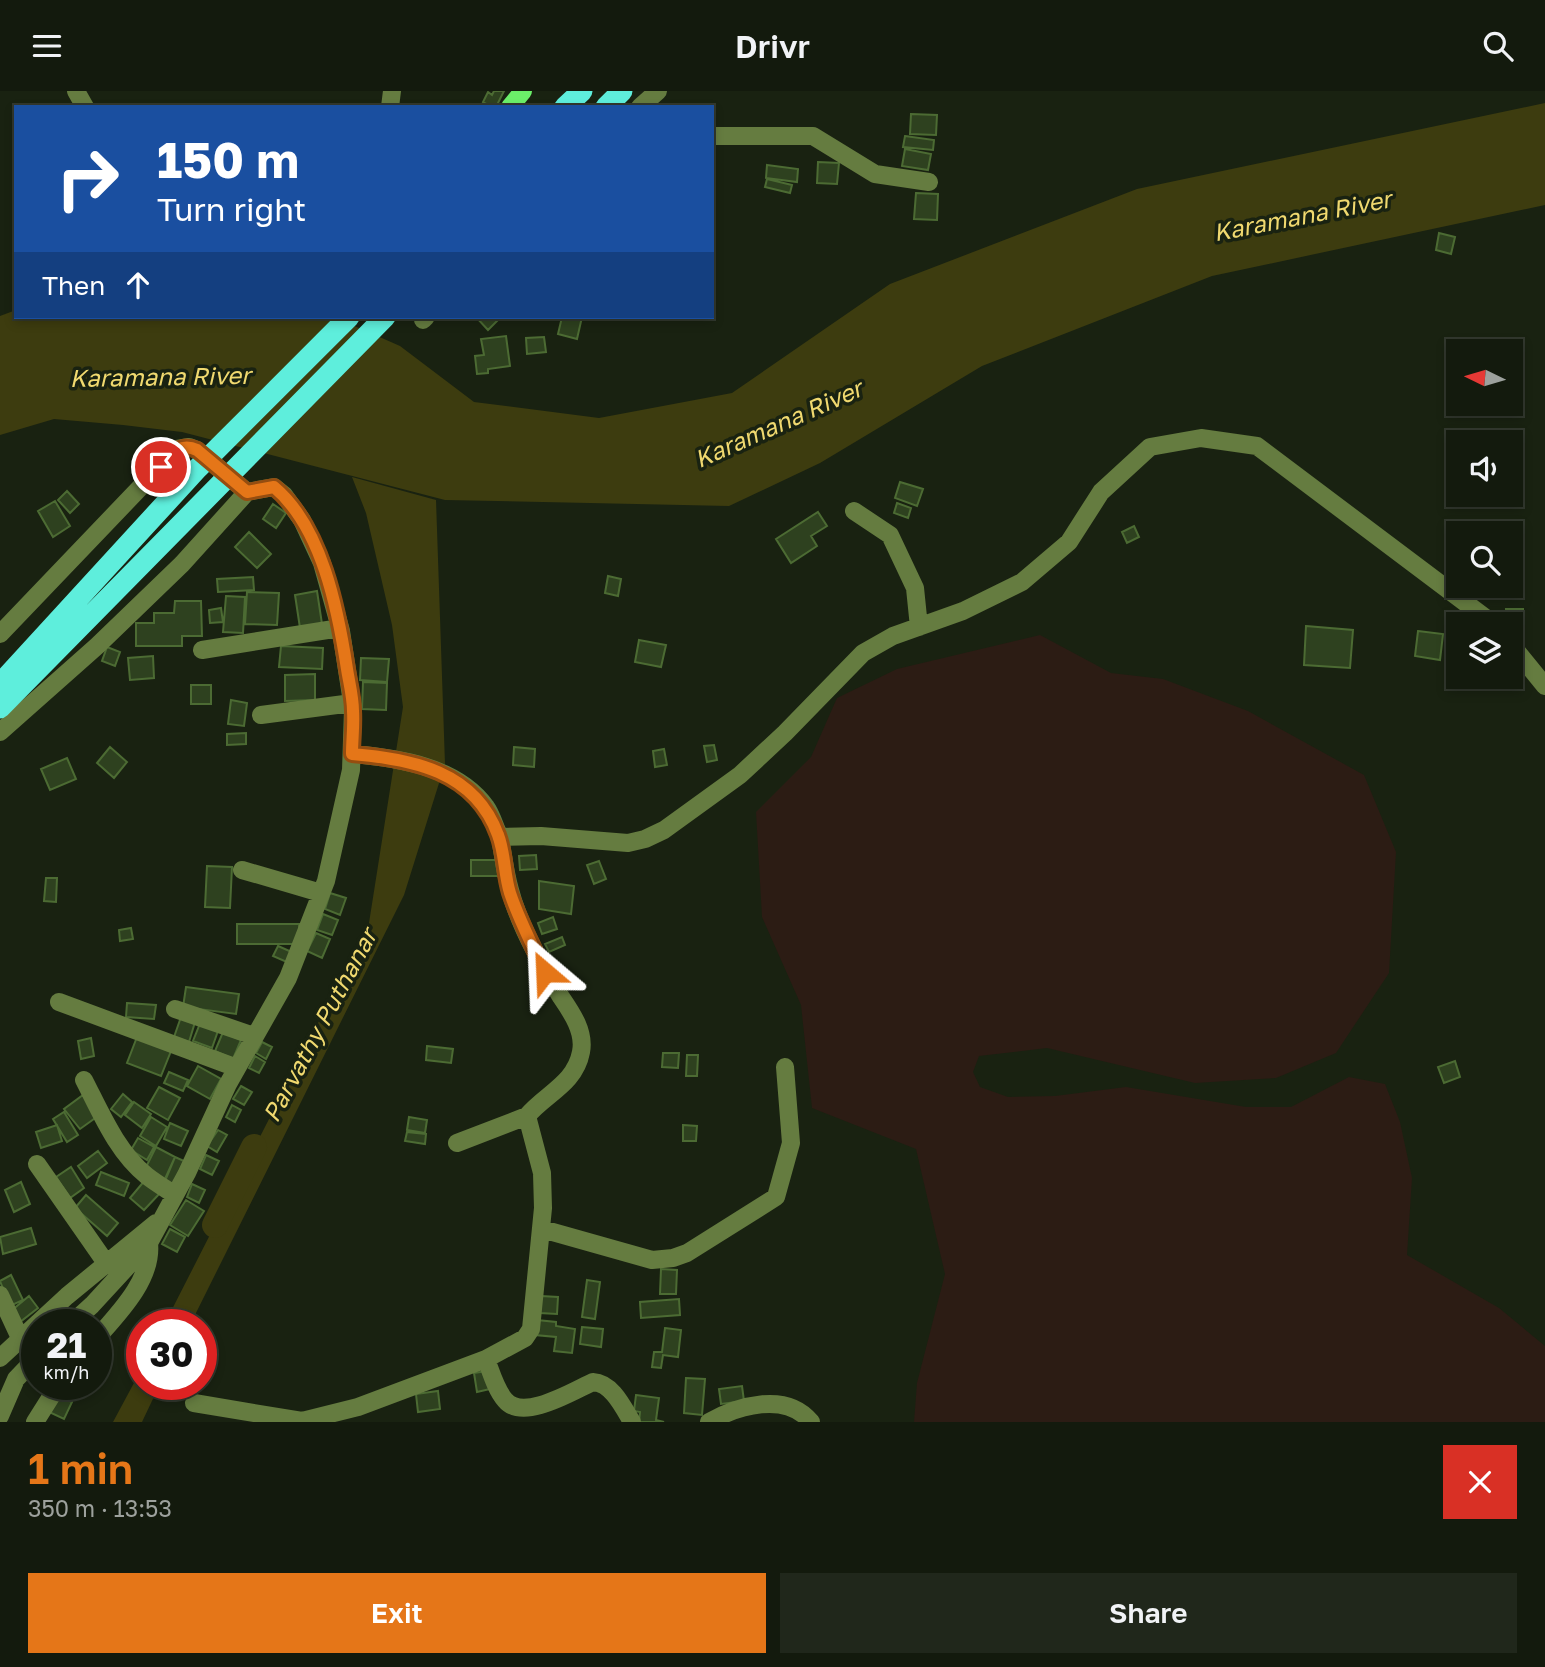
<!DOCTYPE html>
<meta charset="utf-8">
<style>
:root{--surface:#131a0d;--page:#20271b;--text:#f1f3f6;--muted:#9da19d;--line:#32382e;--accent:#e57618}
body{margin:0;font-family:"Golos Text",sans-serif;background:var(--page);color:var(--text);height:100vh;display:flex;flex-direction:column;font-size:26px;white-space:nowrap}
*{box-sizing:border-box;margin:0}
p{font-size:23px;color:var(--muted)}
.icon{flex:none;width:38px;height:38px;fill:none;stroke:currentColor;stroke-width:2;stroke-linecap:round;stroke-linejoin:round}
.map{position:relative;height:1331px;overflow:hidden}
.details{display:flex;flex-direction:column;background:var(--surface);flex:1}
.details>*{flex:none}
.guide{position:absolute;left:14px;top:14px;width:700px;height:214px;border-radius:0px;box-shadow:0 4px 10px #0003,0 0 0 2px var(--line);background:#1a4fa0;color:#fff;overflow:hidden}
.needle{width:46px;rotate:275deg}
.buttons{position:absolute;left:1446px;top:248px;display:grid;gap:14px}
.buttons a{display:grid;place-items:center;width:77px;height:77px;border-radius:0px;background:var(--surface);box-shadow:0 4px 10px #0003,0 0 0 2px var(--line);font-size:35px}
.speed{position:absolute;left:21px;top:1218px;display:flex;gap:14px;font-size:35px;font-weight:700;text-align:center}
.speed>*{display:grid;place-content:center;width:91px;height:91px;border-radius:50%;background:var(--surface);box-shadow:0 4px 10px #0003,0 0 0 2px var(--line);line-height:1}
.speed small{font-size:18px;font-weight:400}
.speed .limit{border:10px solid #d22;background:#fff;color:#111}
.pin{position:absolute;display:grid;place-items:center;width:60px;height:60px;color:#fff;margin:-30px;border:4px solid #fff;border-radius:50%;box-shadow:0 2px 7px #0007}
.me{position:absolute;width:77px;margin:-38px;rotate:334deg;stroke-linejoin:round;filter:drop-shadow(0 0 5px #0008)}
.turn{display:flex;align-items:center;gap:24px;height:147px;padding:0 28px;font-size:32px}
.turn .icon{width:91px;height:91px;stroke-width:2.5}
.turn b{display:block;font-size:49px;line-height:60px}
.then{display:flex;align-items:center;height:66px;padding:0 28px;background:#0003;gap:14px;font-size:26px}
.round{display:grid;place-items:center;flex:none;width:74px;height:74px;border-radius:0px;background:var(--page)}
.head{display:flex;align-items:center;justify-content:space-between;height:119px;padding:0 28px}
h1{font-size:42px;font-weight:600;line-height:52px;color:var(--accent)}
.primary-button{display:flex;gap:14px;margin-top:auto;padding:14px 28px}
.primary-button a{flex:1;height:80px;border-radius:0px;background:var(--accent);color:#fff;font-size:28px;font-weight:600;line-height:80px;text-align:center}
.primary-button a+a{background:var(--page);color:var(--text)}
header{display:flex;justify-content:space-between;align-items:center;height:91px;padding:0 28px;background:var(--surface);font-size:32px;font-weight:600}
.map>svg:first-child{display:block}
</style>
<header><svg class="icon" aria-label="menu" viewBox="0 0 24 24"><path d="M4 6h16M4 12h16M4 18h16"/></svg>Drivr<svg class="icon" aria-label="search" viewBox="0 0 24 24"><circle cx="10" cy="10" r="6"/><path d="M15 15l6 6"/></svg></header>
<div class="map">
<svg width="1545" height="1331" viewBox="0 0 1545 1331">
<rect width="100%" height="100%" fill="#192211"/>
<!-- green -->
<path fill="#2c1c14" d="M1040,544L1111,582L1163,588L1248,620L1364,684L1396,761L1389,882L1336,962L1276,987L1195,992L1047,957L979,965L973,981L980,996L1008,1006L1055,1005L1126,996L1246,1016H1291L1349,986L1385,993L1400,1031L1412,1087L1407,1164L1499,1217L1545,1255V1331H914L917,1292L945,1183L916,1058L812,1017L801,914L762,826L756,721L811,666L837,607L897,578Z"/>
<!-- water -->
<path fill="#3d3c0f" d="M1545,12V114L1212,185L982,275L820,372L729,415L445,409L182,341L123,334L54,328L0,344V225L16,219V226H334L400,255L474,311L599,327L732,302L890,193L1137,98Z
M352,386L436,409L445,673L404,804L190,1234H164L369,832L403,616L392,534L366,422Z
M142,1277V1293H160L142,1331H113Z"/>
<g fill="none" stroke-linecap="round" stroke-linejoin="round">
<!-- river -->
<path stroke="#3d3c0f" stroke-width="26" d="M215,1134L254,1056"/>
</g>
<!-- building -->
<path fill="#2e411f" stroke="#4c6b33" stroke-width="2" d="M494,0H504L496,16H492L483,11L488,1L492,4Z
M911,23L937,24L936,44L910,43Z
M905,45L934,49L933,59L903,56Z
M905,58L931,63L928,79L902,75Z
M818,71L839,72L837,93L817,92Z
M767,74L798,78L797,91L766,87Z
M767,88L792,94L790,102L765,96Z
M916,102L938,103L937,129L914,128Z
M1439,142L1455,146L1451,163L1436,159Z
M476,226H501L488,239Z
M562,226H582L577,248L558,243Z
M506,245L510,275L488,278V282L477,283L475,265L484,264L481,248Z
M544,246L546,261L527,263L526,247Z
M900,391L923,398L917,415L895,407Z
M67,400L79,413L70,422L58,409Z
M55,410L70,435L53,446L38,420Z
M897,412L911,417L908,427L894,422Z
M273,413L286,422L276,437L263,428Z
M818,421L827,435L811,445L817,455L791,472L776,448Z
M1134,435L1139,446L1127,452L1122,441Z
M249,441L271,463L257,477L235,456Z
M608,485L621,488L618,505L605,502Z
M253,486L254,499L218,501L217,488Z
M317,500L322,533L300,537L295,504Z
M247,501L279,502L277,534L245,533Z
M226,505L245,506L243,542L223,541Z
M175,510H201L202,545H182V555H136V532H154V522H174Z
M221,517L223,531L210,532L209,519Z
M1506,518H1523V534H1507Z
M1306,535L1353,539L1350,577L1304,574Z
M1418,540L1443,543L1440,569L1415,565Z
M639,549L666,554L661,576L635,571Z
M281,555L323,557L322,578L279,576Z
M107,556L120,561L115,575L102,570Z
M153,565L154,587L130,589L128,567Z
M361,567L389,568L387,591L360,589Z
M315,583V609L285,610V584Z
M363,591L387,592L386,619L362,618Z
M191,594H211V613H191Z
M231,609L247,612L244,635L228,633Z
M246,642V653L227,654V643Z
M714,654L717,669L707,671L704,655Z
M110,656L127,671L114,687L97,672Z
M514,656L535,658L534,676L513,674Z
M664,658L667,674L655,676L653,660Z
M67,667L76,688L50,699L41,678Z
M536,764L537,778L520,779L519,765Z
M471,769H498V785H471Z
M599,770L606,788L594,793L587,774Z
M207,775L232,776L230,817L205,816Z
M46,787H57L56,811L44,810Z
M539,790L574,795L571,823L539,818Z
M330,802L346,807L340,824L325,818Z
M323,823L338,829L332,844L317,839Z
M553,826L557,838L542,843L538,832Z
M237,833H299V853H237Z
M131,837L133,848L120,850L119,839Z
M316,842L330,848L322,867L307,860Z
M562,846L565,854L549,861L545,853Z
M278,855L294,862L289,872L273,865Z
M186,896L239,903L236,923L183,916Z
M127,912L156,914L154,928L126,926Z
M181,926L195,931L189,951L174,946Z
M201,930L219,937L212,957L193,950Z
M223,941L241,949L233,968L215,960Z
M137,946L171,960L161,985L127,972Z
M91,947L94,965L81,968L78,950Z
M262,951L272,956L266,968L256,962Z
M427,955L453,958L451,972L426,969Z
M663,962H679L678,977L662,976Z
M687,964H698L697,985H686Z
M255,965L265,971L259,982L249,977Z
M1455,970L1460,986L1444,992L1438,976Z
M198,975L221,988L210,1008L187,995Z
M169,981L188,989L183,1000L164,992Z
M241,995L252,1001L244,1014L233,1008Z
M159,996L180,1007L168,1029L147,1017Z
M123,1003L132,1011L121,1026L111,1018Z
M83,1004L98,1025L80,1038L64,1018Z
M134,1011L151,1023L142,1037L125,1024Z
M232,1014L241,1019L235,1031L226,1026Z
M64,1021L78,1044L67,1051L53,1028Z
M151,1026L167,1036L156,1055L140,1045Z
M409,1026L427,1029L425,1042L407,1039Z
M170,1032L188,1040L181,1055L164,1048Z
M57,1034L62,1050L41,1057L36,1041Z
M683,1034L697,1035L696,1050H683Z
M218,1039L227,1044L217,1061L207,1055Z
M407,1041L426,1043L425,1053L405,1050Z
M138,1047L154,1056L147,1069L131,1059Z
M156,1056L175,1066L164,1090L144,1080Z
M98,1060L107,1072L87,1087L78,1075Z
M206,1064L219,1070L212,1084L200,1078Z
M175,1066L184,1070L173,1094L165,1090Z
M71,1076L84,1097L70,1107L56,1086Z
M101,1081L129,1092L124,1105L96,1094Z
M146,1088L161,1101L144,1119L130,1107Z
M21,1091L30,1113L14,1121L5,1099Z
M192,1093L205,1099L199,1112L187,1106Z
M86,1104L118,1132L107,1145L75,1117Z
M186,1109L204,1120L188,1145L170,1134Z
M31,1137L36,1153L3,1163L0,1146Z
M170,1138L185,1146L177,1161L162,1153Z
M661,1178L677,1179L676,1203H660Z
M11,1184L23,1209L10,1215L0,1190Z
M587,1189L600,1191L595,1228L582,1226Z
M29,1205L38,1217L20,1231L11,1220Z
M541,1205L558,1206L557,1223L540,1222Z
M679,1208L680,1224L641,1227L640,1211Z
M537,1229L556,1231V1235L575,1238L572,1262L554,1260L556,1246L535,1244Z
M582,1236L603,1238L601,1256L580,1253Z
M665,1237L681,1239L678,1266L663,1264L661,1277L652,1276L654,1261H662Z
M487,1280L490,1298L477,1301L474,1282Z
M686,1287L705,1288L702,1324L684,1322Z
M742,1295L744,1310L721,1313L719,1298Z
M438,1300L440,1318L418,1321L416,1303Z
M54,1303L72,1311L64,1328L47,1320Z
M636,1304L659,1307L656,1329L664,1331H639L640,1321L634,1320Z"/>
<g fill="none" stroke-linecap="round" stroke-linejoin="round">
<!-- minor -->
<path stroke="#657c40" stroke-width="18" d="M76,0L85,16
M390,16L392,0
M640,16L658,0
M712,45H813L875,83L929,91
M423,229L426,226
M854,420L890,444L915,497L919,536
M0,543L177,358L189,356L197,359L247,401
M1510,552L1545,595
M202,559L340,537
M261,624L352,612
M0,641L97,555L182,473L247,401L274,396L284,404L302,429L322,472L341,540L353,618L351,679L326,790L288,887L228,993L187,1082L149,1152L92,1214L70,1234
M352,663C397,667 457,675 486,716C492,724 495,737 500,746L541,745L628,752L645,748L664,739L740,684L785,642L863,562L893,545L963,520L1022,491L1069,451L1101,401L1150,356L1201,347L1257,355L1495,534
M242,779L321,802
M59,911L237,977
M175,918L254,945
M84,989C101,1022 117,1061 147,1085C156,1092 166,1098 175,1104
M457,1052L527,1025
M37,1073L106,1172
M542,1138L652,1169L673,1167L687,1162L776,1106L791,1052L785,976
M0,1204L20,1247
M96,1248C118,1223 153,1188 149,1152
M0,1267L67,1205L156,1132
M486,1268C491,1281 496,1299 505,1309C523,1331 573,1300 593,1291C612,1292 623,1316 632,1331
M194,1312L302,1330L358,1316L486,1268L525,1247L531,1238L543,1117L542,1082L527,1025C545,1003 575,993 581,961C585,941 572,922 561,906C542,875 519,835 510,799C505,782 503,764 500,746
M0,1325L16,1288L37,1266
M35,1331L59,1293
M709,1331C737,1315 786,1300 811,1331"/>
<!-- major -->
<path stroke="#6bef69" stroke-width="18" d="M510,16L523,0"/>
<!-- highway -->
<path stroke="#5eeedc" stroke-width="21" d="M565,16L582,0
M606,16L622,0
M0,593L198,377L349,226
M0,617L385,226"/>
</g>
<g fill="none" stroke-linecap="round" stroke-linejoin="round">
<!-- route casing -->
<g stroke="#954d10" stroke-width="18">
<path id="route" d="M161,376C172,363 180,351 197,359L247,401L274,396C322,436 338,519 347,578C349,591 353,606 353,620C354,634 352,649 352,663C412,668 475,680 498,744C505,762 504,783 510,802C519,829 533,856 545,881"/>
</g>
<!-- route -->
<use href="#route" stroke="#e57618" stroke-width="12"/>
</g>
<g text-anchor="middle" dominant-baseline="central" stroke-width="7" stroke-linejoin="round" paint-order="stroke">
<!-- water labels -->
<g font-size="24" font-style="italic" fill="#f0d96f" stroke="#192211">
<text transform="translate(1302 124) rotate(-11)">Karamana River</text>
<text transform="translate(160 285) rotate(-1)">Karamana River</text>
<text transform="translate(778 332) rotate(-24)">Karamana River</text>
<text transform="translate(319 934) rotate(-62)">Parvathy Puthanar</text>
</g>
</g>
</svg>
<div class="buttons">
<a><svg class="needle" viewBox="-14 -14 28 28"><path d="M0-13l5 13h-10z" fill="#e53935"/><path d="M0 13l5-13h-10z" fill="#9da19d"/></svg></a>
<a><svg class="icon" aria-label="sound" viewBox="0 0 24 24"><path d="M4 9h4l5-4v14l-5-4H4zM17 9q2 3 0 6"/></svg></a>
<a><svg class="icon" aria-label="search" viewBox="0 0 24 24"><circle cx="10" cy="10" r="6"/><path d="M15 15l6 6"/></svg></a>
<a><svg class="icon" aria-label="layers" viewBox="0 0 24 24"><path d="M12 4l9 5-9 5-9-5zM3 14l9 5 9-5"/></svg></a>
</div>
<div class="speed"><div>21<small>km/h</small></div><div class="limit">30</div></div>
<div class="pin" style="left:161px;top:376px;background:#d93025"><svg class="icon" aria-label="arrive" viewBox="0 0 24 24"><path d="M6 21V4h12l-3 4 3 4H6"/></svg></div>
<svg class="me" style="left:545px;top:881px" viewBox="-20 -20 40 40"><path d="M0-17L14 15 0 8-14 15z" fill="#e57618" stroke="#fff" stroke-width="4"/></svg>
<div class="guide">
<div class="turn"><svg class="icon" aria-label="right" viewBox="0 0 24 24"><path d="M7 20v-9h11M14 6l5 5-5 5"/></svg><div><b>150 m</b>Turn right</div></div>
<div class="then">Then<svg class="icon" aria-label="ahead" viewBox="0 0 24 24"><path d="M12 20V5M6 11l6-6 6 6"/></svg></div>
</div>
</div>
<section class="details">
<div class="head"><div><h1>1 min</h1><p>350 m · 13:53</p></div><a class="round" style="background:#d93025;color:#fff"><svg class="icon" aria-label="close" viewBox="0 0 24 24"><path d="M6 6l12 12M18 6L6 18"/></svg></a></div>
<div class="primary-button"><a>Exit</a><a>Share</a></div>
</section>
